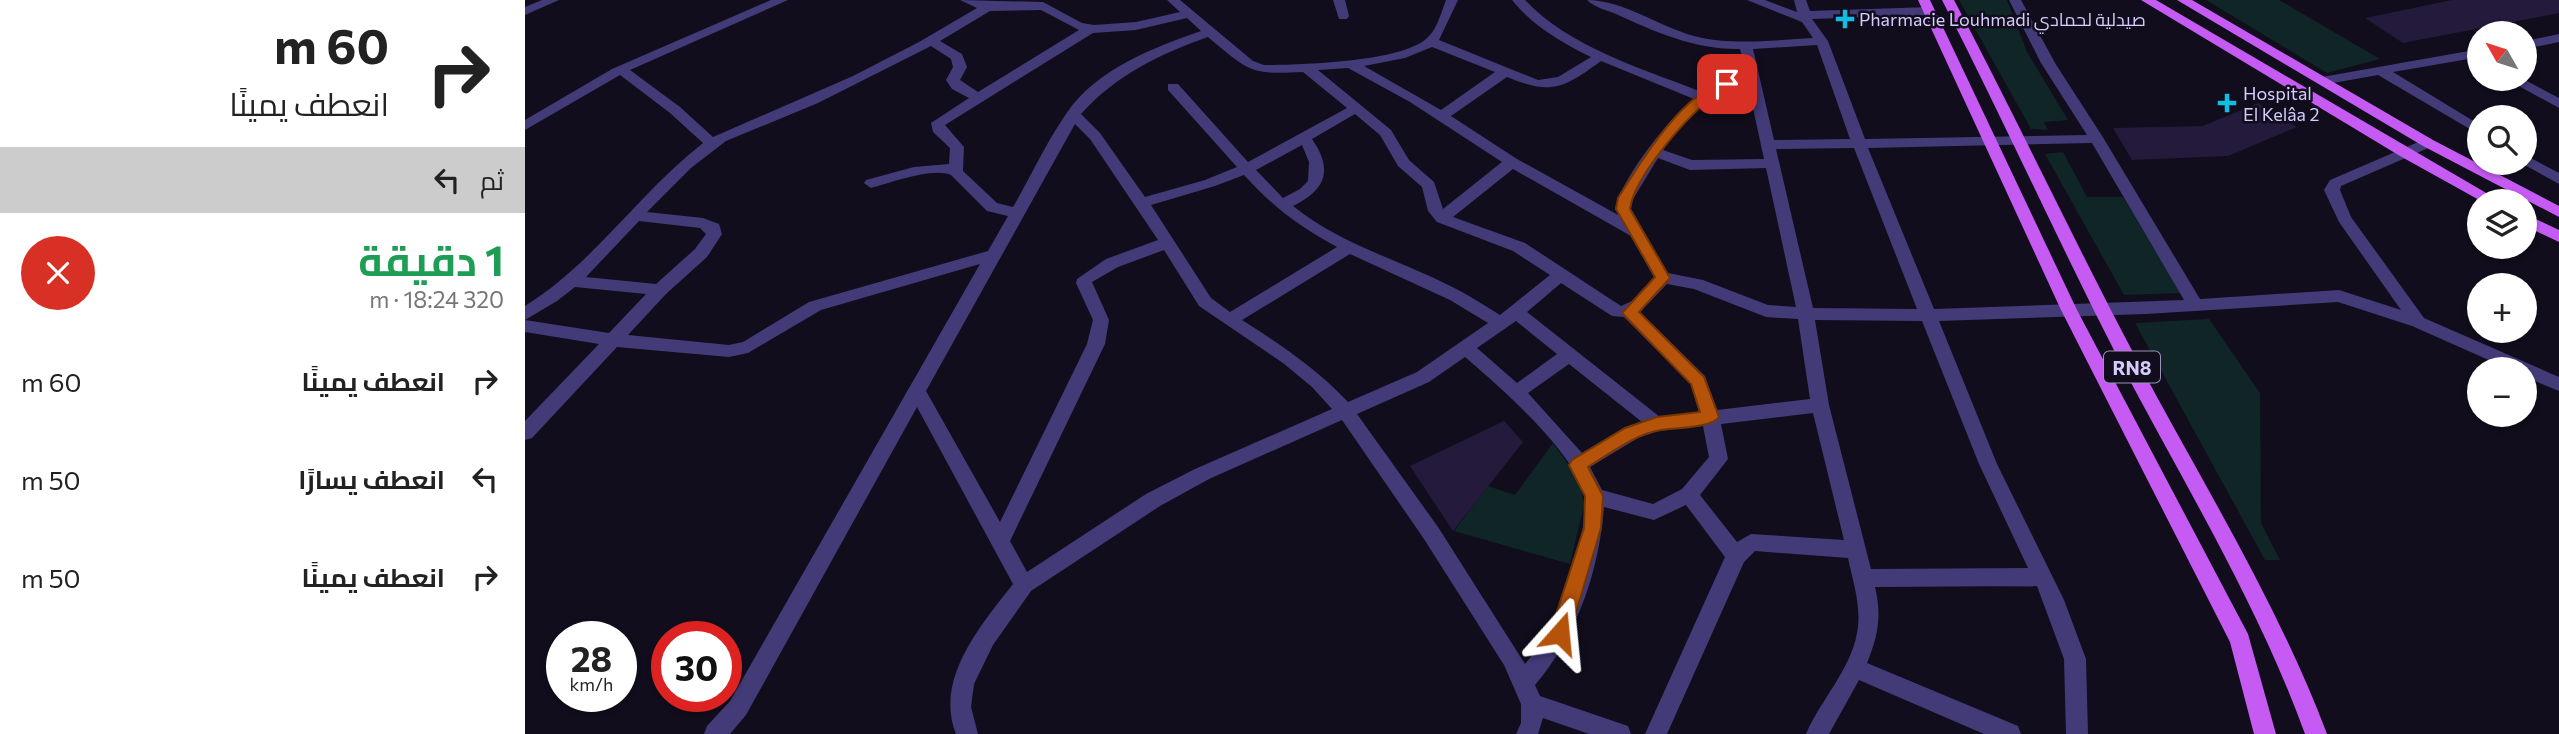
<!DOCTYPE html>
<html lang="ar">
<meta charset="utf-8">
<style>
:root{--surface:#fff;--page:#f2f2f2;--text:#222;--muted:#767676}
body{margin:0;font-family:Commissioner,Cairo,sans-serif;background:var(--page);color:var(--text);direction:rtl;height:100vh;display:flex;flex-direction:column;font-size:26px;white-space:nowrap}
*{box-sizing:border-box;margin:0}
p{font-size:23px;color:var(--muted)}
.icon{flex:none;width:38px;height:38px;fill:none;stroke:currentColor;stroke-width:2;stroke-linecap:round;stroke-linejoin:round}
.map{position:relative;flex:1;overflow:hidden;direction:ltr}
.details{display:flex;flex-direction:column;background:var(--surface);width:525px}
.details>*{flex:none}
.guide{background:#fff;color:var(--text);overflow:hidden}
.needle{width:46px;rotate:309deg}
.buttons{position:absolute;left:1942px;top:21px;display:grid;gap:14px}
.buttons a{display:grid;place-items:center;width:70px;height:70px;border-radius:50%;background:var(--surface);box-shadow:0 2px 5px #0004;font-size:35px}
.speed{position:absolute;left:21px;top:621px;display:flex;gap:14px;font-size:35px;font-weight:700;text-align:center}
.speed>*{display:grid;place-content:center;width:91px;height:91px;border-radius:50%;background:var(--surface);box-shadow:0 2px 5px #0004;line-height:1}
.speed small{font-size:18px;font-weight:400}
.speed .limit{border:10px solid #d22;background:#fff;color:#111}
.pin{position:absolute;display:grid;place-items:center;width:60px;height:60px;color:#fff;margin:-30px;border-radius:14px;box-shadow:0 4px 10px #0006}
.me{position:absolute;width:77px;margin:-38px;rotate:18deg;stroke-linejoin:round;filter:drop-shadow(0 0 5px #0008)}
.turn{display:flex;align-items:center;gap:24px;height:147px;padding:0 21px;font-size:32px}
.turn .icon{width:91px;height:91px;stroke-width:2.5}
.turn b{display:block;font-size:49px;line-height:60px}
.then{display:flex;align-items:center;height:66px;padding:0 21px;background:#0003;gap:14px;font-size:26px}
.round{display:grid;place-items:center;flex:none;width:74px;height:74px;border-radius:37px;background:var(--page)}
.head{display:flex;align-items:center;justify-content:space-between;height:119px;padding:0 21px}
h1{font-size:42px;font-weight:700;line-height:52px;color:#1e9e55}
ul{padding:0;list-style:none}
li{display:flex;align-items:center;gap:21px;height:98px;padding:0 21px}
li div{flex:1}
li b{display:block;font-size:26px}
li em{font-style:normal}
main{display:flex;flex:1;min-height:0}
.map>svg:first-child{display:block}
</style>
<main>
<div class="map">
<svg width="2034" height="734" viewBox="0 0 2034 734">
<rect width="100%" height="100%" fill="#110d1c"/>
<!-- green -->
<path fill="#102526" d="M1434,0H1482L1502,52L1543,120L1519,122L1523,130L1506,129Z
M1681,0H1754L1855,59L1802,73Z
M1538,152L1562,197H1598L1655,293L1599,295L1520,154Z
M1684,319L1735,393L1736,523L1755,560H1740L1610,323Z
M1028,443L1055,481L1059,505L1045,564L929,531L963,486L990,495Z"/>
<!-- building -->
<path fill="#241a3c" d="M1927,0H2034V13L1878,43L1840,18Z
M1733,103L1772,127L1703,156L1607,160L1588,128L1678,126Z
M979,421L998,442L928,531L885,466Z"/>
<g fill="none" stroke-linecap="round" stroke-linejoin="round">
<!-- minor -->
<path fill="#423b78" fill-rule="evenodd" d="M17,0H34L0,15V7Z
M246,0H263L105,70L155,107L188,137L328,76L394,42L452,8L435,0L518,2L557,23L569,25L611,22L655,12L642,0H655L728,61L739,65C775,65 874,62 901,39C912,30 916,13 921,0H933L914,40L1013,80L1033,77L1066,57C1036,42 1008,26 987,0H1000C1044,47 1118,69 1177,92L1201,78L1221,73L1215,49C1171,50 1130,32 1091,14C1081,10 1069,7 1062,0C1098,0 1133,26 1169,36C1208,46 1249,40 1288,38L1277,22L1222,0H1240L1272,12L1269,0H1281L1285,11L1405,7L1411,11L1405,15L1287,19L1303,41L1340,139L1562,135L1516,63L1484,0H1496L1530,63L1579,139L1675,299L1814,290L1876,310L1814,222L1799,190L1805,180L1898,140H1908L1910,143L1908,146L1816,186L1815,190L1826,217L1899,318L2034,377V391L2000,377V369H1984L1887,326L1813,302L1621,314L1414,321L1472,464L1539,600L1561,659L1563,734H1541L1539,659L1512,586L1350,587C1357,616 1353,636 1342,663L1493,726L1496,734H1459L1334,680L1304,734H1281C1295,701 1326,669 1332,633C1337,608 1328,582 1323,558L1230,551L1219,562L1142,734H1120L1200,557L1161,505L1129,520L1079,507C1074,571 1052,636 1010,685L1015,696L1103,726L1106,734H1064L1018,718L1013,734H991L996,723V704L979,665L899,539L817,420L684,479L635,506L506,591L468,645L449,684L446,707L453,734H431C409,679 456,625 488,584L392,407L221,715L205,734H179L182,726L205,701L455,264L296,310L223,353L204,357L92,347L7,438L0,440V421L74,344L0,332V306C69,263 114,193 178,143L145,113L95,75L0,130V120L87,69ZM516,10L554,30L453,92L435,80L442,67L437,54L415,41L465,11ZM662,18L676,31C628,48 571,69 541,114C521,143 506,176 488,207L472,203L438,171L439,147L420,125L568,33L611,30ZM683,37C724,71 724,75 778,72L822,108L723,162L653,84H643V90L712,167L680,180L620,197L575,133L556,114C591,75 635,54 683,37ZM1292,45L1325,139L1249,140L1228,49ZM406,46L426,59L428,67L421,80L427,89L444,98L406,123L408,132L425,148L424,164L389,167L341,180L339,183L346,188C365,183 408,167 426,175L462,211L483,216L463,251L284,302L218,342L204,345L103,335L141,294L182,257L197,234L194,224L178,218L122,212L166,168L201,141L293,103ZM907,47L970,72L916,110L839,66L880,58ZM1076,61L1169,99C1144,118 1097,178 1090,209L1095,216L992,159L926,116L982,77C1026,95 1038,89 1076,61ZM823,68L885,102L977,162L918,209L909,182L884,160L866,130L793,70ZM1222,81L1239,159L1167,160L1138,150C1159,119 1186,91 1222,81ZM830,114L855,135L873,166L897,187L903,211L912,222L988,251L1025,275L975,315C962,307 950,299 937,292C882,262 817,246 768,206C800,190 809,171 787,139ZM550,124L565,139L633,240L581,259L552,279L551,283L568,320L562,344L475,522L401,391ZM1567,143L1659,300L1409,309L1343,148ZM777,145L784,162L783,181L775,189L758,198L731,170ZM1329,148L1392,309L1288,308L1251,149ZM1133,158L1165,170L1241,168L1271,307L1243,305L1178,280L1143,273L1106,209L1108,199ZM988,169L1106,236L1129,277L1107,301L1096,306L1000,243L928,217ZM719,175C748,207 774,226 812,247L705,312L686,298L626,205L690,186ZM114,221L175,228L181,234L170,249L131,284L61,277ZM639,250L674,306L758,363L787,387L807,409L670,469L621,494L502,572L485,541L580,344L584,320L567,282L593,267ZM825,254L925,300L963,323L892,372L823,402C791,368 756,345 717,320ZM1036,283L1087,316L1099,317L1166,384L1174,412L1135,417L1002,312ZM1142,284L1169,289L1241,317L1273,319L1285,399L1192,410L1180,376L1115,312ZM50,287L121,294L84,333L0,320L32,301ZM1290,320L1397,321L1454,464L1503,568L1346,569L1304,405ZM991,321L1032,354L992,383L952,348ZM940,357C972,384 1053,455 1059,496C1063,519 1053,548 1047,570C1037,606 1025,635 1000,664L913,527L832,414L904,382ZM1044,364L1117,422L1099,428L1057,453L1003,393ZM1288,413L1319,540L1226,534L1212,542L1175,495L1203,459L1196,424ZM1178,426L1184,457L1157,489L1128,504L1077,490L1065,467L1113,438L1133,431Z
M808,0H820L824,16L822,19H814Z
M2034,34V42L2000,49V41Z
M1955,49V57L1868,72L1955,125V135L1853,75L1797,85L1790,81L1797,77Z
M1981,79H1998L2034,98V108Z
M2000,155L2034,173V184L1996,163H2000Z"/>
<!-- major -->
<path fill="#c65bf3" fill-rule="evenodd" d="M1393,0H1405L1552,310L1723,634L1751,734H1729L1705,642L1536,310Z
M1417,0H1429C1492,119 1549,241 1612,360C1678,484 1752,602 1802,734H1780C1732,602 1659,484 1594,360C1533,241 1478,119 1417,0Z
M1616,0H1631L1975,201H1956L1875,156Z
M1652,0H1667L1908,140L2034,206V217L1898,146Z
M2000,214L2034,230V242L2000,226Z"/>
</g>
<!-- route -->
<path fill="#b45309" stroke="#753606" stroke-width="2" d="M1202,80L1208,84L1206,86C1198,91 1190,95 1183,101C1158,121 1109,178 1105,209L1145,278L1114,312L1179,377L1194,417C1187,428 1150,428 1136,430C1110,434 1086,453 1063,467L1078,496L1076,528L1045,633L1042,639L1035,642L1028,639L1025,633L1059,528L1060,496L1044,465L1047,460L1100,428L1132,417L1175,412L1166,384L1097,313L1130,277L1091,209L1093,198C1117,160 1156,94 1202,80Z"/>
<!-- markers -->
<g fill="#11bde3" stroke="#110d1c" stroke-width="2.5">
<path d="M1316.5 8.5h7v7h7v7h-7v7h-7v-7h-7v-7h7z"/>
<path d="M1698.5 92.5h7v7h7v7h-7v7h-7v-7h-7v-7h7z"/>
</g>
<g text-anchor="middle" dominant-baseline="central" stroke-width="5" stroke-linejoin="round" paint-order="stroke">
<!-- far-poi labels -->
<g font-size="18" fill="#d5ccfb" stroke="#110d1c" text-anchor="start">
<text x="1334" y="19">Pharmacie Louhmadi صيدلية لحمادي</text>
<text x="1718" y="93">Hospital<tspan x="1718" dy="21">El Kelâa 2</tspan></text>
</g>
<!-- shield labels -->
<rect fill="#110d1c" stroke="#9a93b8" stroke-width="2" x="1579" y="351.5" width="56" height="31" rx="5"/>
<g font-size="19" font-weight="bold" fill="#d5ccfb">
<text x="1607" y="367">RN8</text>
</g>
</g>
</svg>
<div class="buttons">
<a><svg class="needle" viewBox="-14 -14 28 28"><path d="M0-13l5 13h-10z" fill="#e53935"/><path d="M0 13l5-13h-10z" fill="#767676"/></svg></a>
<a><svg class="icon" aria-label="search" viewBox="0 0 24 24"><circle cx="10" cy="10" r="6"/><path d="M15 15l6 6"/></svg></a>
<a><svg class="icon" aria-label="layers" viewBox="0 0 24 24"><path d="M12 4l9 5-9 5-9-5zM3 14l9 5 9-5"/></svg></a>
<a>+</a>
<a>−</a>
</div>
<div class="speed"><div>28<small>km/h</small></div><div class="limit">30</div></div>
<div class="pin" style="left:1202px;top:84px;background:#d93025"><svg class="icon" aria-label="arrive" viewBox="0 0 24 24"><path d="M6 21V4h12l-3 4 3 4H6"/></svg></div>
<svg class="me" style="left:1035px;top:633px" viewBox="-20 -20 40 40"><path d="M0-17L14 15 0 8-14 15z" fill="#b45309" stroke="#fff" stroke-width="4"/></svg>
</div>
<section class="details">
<div class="guide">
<div class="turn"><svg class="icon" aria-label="right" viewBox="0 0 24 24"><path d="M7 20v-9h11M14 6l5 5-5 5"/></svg><div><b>60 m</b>انعطف يمينًا</div></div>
<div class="then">ثم<svg class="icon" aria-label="left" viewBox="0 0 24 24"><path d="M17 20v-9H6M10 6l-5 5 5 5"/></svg></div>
</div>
<div class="head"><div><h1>1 دقيقة</h1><p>320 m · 18:24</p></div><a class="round" style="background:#d93025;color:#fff"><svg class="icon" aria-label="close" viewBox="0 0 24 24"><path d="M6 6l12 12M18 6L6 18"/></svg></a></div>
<ul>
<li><svg class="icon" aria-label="right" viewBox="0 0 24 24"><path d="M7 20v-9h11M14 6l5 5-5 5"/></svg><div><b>انعطف يمينًا</b></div><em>60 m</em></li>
<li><svg class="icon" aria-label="left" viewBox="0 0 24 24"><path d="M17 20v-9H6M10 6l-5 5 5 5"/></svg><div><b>انعطف يسارًا</b></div><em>50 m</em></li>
<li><svg class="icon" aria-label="right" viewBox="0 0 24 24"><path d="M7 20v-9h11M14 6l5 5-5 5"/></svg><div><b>انعطف يمينًا</b></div><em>50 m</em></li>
</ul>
</section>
</main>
